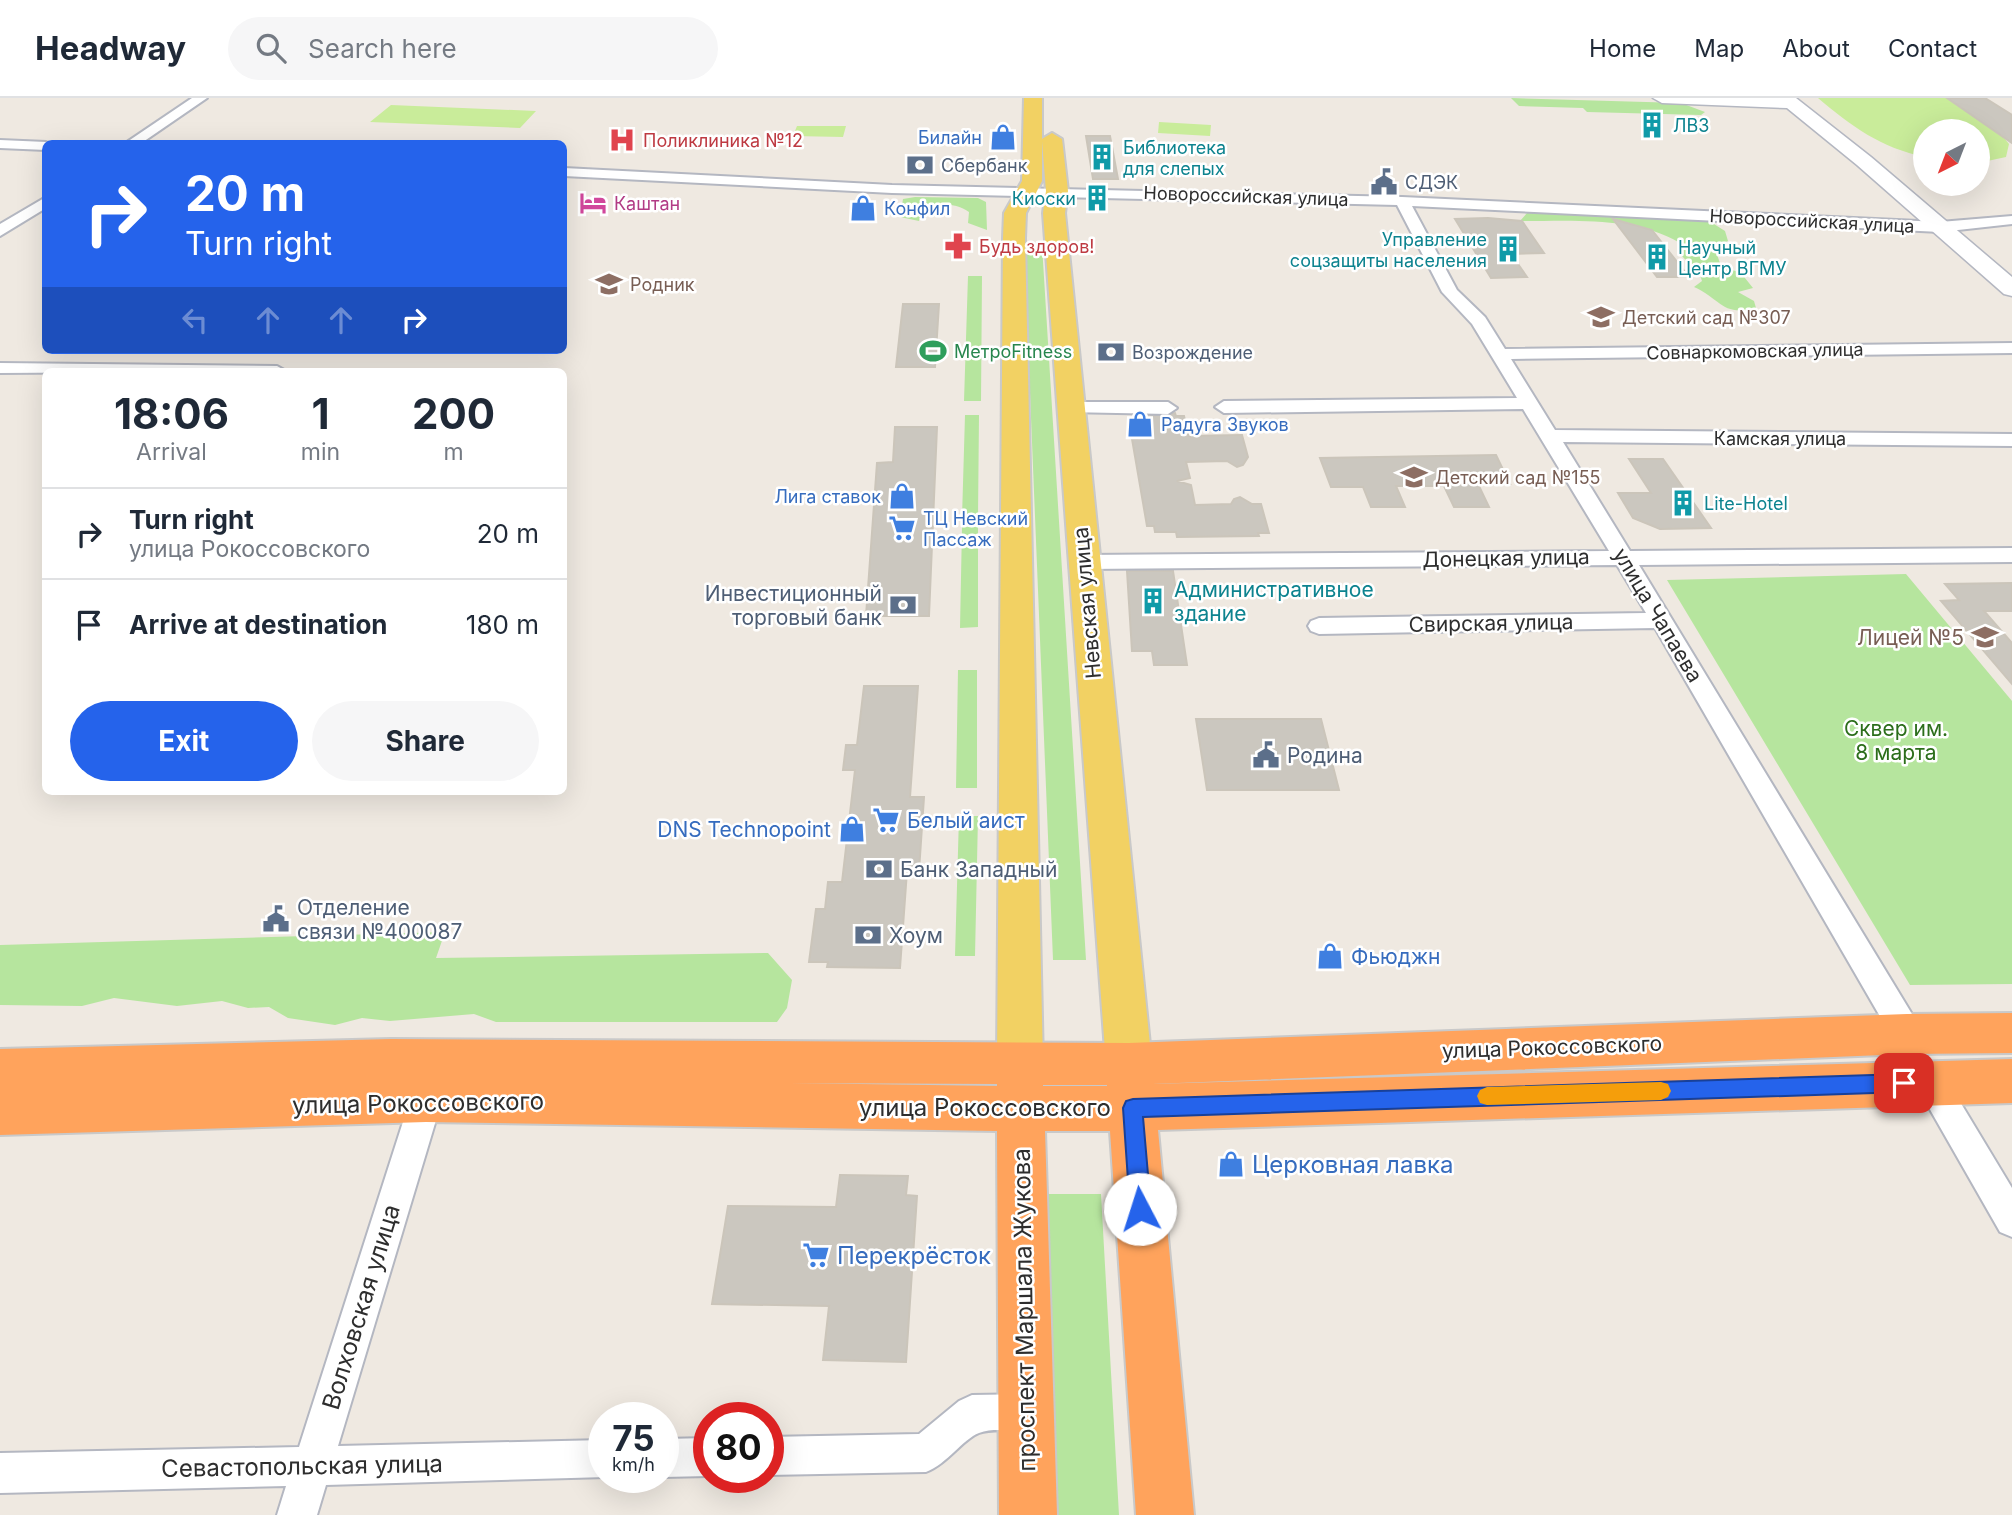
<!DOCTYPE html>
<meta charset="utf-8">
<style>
:root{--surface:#fff;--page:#f6f6f7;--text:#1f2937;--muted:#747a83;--line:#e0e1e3;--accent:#2563eb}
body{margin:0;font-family:Inter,sans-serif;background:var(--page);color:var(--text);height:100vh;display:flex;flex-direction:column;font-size:26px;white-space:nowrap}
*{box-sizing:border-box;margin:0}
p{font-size:23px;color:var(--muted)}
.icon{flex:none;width:38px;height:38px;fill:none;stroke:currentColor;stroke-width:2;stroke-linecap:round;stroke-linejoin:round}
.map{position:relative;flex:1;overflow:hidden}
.panel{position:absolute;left:42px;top:270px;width:525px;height:427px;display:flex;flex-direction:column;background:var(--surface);border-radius:10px;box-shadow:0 7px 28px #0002}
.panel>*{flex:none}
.top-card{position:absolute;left:42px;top:42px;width:525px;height:214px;border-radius:10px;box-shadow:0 7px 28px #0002;background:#2563eb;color:#fff;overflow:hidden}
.needle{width:46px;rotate:222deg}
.fabs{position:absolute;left:1913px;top:21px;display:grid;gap:14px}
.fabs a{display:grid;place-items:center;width:77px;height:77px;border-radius:50%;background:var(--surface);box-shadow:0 7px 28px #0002;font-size:35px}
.speed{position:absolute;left:588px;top:1304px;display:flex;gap:14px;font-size:35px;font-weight:700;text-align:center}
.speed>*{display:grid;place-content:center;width:91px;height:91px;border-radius:50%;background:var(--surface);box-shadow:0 7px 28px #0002;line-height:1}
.speed small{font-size:18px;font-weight:400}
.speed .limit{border:10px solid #d22;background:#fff;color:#111}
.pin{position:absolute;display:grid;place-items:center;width:60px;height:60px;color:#fff;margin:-30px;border-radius:14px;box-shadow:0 4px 10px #0006}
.me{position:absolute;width:77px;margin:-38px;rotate:355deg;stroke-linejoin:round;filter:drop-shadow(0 0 5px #0008)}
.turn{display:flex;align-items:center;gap:24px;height:147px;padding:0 28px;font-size:32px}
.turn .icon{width:91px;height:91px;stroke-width:2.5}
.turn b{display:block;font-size:49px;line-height:60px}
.lanes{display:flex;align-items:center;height:66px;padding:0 28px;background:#0003;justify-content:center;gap:35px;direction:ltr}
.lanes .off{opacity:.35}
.eta{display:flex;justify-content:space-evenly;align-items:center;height:119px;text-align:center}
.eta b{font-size:42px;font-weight:700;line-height:49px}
.primary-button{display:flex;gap:14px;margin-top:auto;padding:14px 28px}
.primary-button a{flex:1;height:80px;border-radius:42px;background:var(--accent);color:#fff;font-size:28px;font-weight:700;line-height:80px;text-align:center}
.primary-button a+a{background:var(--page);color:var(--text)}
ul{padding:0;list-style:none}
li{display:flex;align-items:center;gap:21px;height:91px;padding:0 28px;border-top:2px solid var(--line)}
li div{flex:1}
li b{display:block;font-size:26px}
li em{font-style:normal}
header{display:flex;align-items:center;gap:42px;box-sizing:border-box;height:98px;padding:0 35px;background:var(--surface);border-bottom:2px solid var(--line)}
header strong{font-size:33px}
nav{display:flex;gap:38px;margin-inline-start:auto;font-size:24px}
.search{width:490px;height:63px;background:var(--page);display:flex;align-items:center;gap:18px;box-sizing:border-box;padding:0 24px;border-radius:38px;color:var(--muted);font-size:26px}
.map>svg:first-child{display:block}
</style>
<header>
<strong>Headway</strong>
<div class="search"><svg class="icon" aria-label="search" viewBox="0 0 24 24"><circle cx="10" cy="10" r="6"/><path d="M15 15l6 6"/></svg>Search here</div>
<nav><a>Home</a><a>Map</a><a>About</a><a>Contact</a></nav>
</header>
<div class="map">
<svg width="2012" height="1417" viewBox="0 0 2012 1417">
<rect width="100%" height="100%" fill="#efe9e1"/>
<!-- green -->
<path fill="#b6e59e" d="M1511,0L1681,5L1705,14L1701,17L1587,14L1583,10L1519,8Z
M915,99L978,100L986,104L987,132L968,125L969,114C953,103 937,106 921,114L919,123L900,119L903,101Z
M1541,112L1706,121L1725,133L1728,143L1714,148L1721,168L1741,175L1753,190L1738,194L1754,203L1756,210C1722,219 1721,201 1694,189L1702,183L1700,177L1681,157L1680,145C1636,118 1571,123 1520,123L1527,115Z
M1024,147H1042L1086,862H1053Z
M968,178H982L981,303H964Z
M965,317H979L978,420H962Z
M962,429H978V529L960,530Z
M1906,476L2012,603V886L1910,887L1667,482Z
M958,572H977V690H956Z
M959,718H978L975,858H955Z
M445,834L436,860L768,855L792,882L787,910L777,924H496L474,916L390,923L362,920L335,927L288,920L269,909L248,910L222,903L177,908L114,900L82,908L0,907V847Z
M1048,1096H1101L1119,1417H1055Z"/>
<!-- pitch -->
<path fill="#c9ec9a" d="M1818,0H1948L2000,35L2009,46L2006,59L1978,65V33H1925V59C1881,50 1851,28 1818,0Z
M391,7L536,13L520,30L370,24Z
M1159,24L1211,27L1210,38L1158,35Z
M797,28H846L843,39L793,38Z"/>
<!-- building -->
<path fill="#cbc7bf" stroke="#cbc5ba" stroke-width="2" d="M1947,0H1985L2012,17V45Z
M1086,38H1110L1118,81H1093Z
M1488,120L1522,123L1544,155L1511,156L1527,179L1491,180L1455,121Z
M1613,121L1652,132L1689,179H1657Z
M903,206H939L935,269H896Z
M1175,315L1176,318H1184L1189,338L1242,337L1248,359L1243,367L1237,369L1227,363L1186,364L1190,380L1177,383L1191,387L1195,407L1231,406L1234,401L1240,399L1252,406H1261L1269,435H1258L1259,438L1177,439L1176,434H1155L1154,428H1147L1132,341H1137L1134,320Z
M895,329H937L929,518H866L877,365L893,364Z
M1496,357L1510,386H1478L1489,409H1454L1444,388H1396L1405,409H1371L1363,389H1331L1320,360Z
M1629,361H1663L1711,430L1660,431L1633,420L1618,395H1651Z
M1127,473H1173L1187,567H1154L1152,553H1132Z
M2012,485V513H1984L2012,545V586L1941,503L1959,502L1945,486Z
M864,588H918L910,699H924L919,773H907L900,870L827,869L828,864H809L816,811H825L828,784H842L855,672H843L846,647H857Z
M1196,621H1321L1339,692H1207Z
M840,1077L908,1078L906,1097L917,1098L906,1264L823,1262L829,1208L712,1206L728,1108L836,1109Z"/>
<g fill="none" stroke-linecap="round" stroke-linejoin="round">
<!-- street casing -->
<g stroke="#b4b7c1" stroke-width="4">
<path id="street" d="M192,0H207L140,46H124Z
M0,42L46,44L51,46H46V52L0,50Z
M564,70L892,87L1402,99L1940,124L2012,118V126L1940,134L1412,108L1457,192L1485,219L1505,251L2012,245V255L1511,261L1555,332L2012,336V348L1563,344L1630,453L2012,450V464L1639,467L1918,926L1922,936L1918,946L1907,950L1896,946L1655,530L1319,536L1311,533L1308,528L1311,523L1319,520L1646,515L1617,467L1084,471L1073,464L1084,457L1609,453L1523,311L1224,315L1215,309L1224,303L1517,300L1472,226L1442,194L1397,107L892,95L564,78Z
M46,99V110L0,138V126Z
M0,265L277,268L286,273L0,275Z
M1073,304H1168L1177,310L1168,316L1066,314L1064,310Z
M1931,969L1942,974L2012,1090V1139L2000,1134L1920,994L1915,984L1920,974Z
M426,987L437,991L442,1002L338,1348L604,1342V1379H607L326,1387L317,1417H277L286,1388L0,1395V1355L299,1349L410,1002L415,991Z
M1026,1296L1039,1302L1045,1315L1039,1328C1019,1337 997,1328 979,1335C963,1341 947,1366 926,1374L768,1377V1339L919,1336L959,1303L972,1297Z
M709,1340V1378L663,1379H662L663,1341Z"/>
</g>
<!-- secondary casing -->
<g stroke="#b4b7c1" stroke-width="3">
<path id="secondary" d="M1653,0H1796L1871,59L2012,179V198L2004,196L1857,67L1787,10L1662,5Z"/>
</g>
<!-- primary casing -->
<g stroke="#c9c9c9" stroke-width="4">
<path id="primary" d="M1024,0H1042V41L1052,35L1062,41L1068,93L1065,115L1152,966L1145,981L1129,987L1113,981L1106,966L1043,115L1046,93L1042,43V83L1026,115L1025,140L1043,966L1036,981L1020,987L1004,981L997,966L1003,140L1004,115L1022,83Z"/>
</g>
<!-- highway casing -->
<g stroke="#c9c9c9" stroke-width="4">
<path id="highway" d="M2012,915V955L1907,956L1153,986L2012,961V1005L1158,1032L1194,1417H1136L1110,1033H1045L1057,1417H999L997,1033L426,1024L0,1037V951L391,941L1129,945L1907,916ZM790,985L997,986V988ZM1043,987H1107V988H1043Z"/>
</g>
<!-- street -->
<use href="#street" fill="#fff" fill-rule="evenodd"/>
<!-- secondary -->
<use href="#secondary" fill="#fff" fill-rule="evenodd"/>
<!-- primary -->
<use href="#primary" fill="#f2d163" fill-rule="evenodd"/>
<!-- highway -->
<use href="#highway" fill="#ffa35c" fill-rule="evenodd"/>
</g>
<!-- route -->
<path fill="#2563eb" stroke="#184099" stroke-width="2" d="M1904,976L1910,979L1913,985L1910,991L1904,994L1143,1019L1151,1111L1148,1119L1140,1122L1133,1119L1130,1111L1123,1010L1126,1003L1133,1001Z"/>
<!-- slow -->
<path fill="#f59e0b" d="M1661,984L1668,986L1671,993L1668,999L1661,1002L1487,1007L1480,1005L1477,998L1480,992L1487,989Z"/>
<!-- icons -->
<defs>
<g id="building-bare" transform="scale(2.1)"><path d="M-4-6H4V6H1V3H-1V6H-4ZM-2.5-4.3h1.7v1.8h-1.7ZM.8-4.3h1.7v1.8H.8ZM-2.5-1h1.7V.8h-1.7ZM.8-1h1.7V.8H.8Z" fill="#0f9aa8" stroke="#fff" stroke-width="2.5" paint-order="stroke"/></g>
<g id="shop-bare" transform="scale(2.1)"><path d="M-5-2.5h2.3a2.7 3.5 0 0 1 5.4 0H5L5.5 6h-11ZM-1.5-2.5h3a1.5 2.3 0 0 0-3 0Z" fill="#3f7fe0" stroke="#fff" stroke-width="2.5" paint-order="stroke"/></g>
<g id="hospital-bare" transform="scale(2.1)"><path d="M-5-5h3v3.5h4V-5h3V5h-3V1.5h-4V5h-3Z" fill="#e0444e" stroke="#fff" stroke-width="2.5" paint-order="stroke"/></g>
<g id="bank-bare" transform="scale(2.1)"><path d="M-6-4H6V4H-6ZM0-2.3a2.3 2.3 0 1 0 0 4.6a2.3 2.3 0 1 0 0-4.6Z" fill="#5c6f8a" stroke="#fff" stroke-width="2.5" paint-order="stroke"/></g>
<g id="civic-bare" transform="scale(2.1)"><path d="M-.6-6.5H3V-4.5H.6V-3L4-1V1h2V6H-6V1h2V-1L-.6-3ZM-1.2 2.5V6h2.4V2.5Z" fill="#5c6f8a" stroke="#fff" stroke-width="2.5" paint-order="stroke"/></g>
<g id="hotel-bare" transform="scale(2.1)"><path d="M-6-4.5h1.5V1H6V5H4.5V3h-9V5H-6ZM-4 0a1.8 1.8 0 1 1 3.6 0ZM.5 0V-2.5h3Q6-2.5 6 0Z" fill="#d1479c" stroke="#fff" stroke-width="2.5" paint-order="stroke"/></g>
<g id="pharmacy-bare" transform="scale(2.1)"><path d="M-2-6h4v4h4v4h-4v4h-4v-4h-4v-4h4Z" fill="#e0444e" stroke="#fff" stroke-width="2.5" paint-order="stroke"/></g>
<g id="school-bare" transform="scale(2.1)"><path d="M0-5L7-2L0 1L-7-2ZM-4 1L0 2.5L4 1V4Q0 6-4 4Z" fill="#8d6e63" stroke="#fff" stroke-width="2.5" paint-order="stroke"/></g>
<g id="stadium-bare" transform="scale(2.1)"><path d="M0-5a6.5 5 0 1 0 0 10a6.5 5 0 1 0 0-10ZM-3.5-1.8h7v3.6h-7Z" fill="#2e9e5b" stroke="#fff" stroke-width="2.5" paint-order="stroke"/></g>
<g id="supermarket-bare" transform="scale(2.1)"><path d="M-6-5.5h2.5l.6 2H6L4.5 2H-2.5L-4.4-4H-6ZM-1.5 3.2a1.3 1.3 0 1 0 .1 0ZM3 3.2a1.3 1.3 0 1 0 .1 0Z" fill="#3f7fe0" stroke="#fff" stroke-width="2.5" paint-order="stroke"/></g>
</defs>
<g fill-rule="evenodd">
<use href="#building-bare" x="1652" y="27"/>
<use href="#shop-bare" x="1003" y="39"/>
<use href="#hospital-bare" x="622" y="42"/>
<use href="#building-bare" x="1102" y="59"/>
<use href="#bank-bare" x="920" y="67"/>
<use href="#civic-bare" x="1384" y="84"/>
<use href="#building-bare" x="1097" y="100"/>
<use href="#hotel-bare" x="593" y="105"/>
<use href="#shop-bare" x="863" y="110"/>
<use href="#pharmacy-bare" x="958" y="148"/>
<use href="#building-bare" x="1508" y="151"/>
<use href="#building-bare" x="1657" y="159"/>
<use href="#school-bare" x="609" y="186"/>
<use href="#school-bare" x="1601" y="219"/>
<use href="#stadium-bare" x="933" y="253"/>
<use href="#bank-bare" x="1111" y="254"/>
<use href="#shop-bare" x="1140" y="326"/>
<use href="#school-bare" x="1414" y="379"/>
<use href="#shop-bare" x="902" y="398"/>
<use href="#building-bare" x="1683" y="405"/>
<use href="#supermarket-bare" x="902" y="430"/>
<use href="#building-bare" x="1153" y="503"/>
<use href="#bank-bare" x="903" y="507"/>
<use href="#school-bare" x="1985" y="539"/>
<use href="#civic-bare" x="1266" y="657"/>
<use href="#supermarket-bare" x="886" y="722"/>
<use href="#shop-bare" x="852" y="731"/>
<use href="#bank-bare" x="879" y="771"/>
<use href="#civic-bare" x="276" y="821"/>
<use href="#bank-bare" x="868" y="837"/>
<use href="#shop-bare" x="1330" y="858"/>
<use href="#shop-bare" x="1231" y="1066"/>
<use href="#supermarket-bare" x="816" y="1157"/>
</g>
<g text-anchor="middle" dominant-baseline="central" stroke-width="5" stroke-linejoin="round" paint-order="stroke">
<!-- far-culture labels -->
<g font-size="18" fill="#0d838f" stroke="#fff" text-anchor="start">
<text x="1673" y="27">ЛВЗ</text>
<text x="1123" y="49">Библиотека<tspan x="1123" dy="21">для слепых</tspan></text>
<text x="1076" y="100" text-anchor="end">Киоски</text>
<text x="1487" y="141" text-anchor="end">Управление<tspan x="1487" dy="21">соцзащиты населения</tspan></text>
<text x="1678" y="149">Научный<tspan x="1678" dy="21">Центр ВГМУ</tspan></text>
<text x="1704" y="405">Lite-Hotel</text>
</g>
<!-- far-shop labels -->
<g font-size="18" fill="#366cbe" stroke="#fff" text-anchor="start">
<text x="982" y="39" text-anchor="end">Билайн</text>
<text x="884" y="110">Конфил</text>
<text x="1161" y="326">Радуга Звуков</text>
<text x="881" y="398" text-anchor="end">Лига ставок</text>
<text x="923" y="420">ТЦ Невский<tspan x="923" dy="21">Пассаж</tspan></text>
</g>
<!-- far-health labels -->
<g font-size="18" fill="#be3a42" stroke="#fff" text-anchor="start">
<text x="643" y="42">Поликлиника №12</text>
<text x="979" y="148">Будь здоров!</text>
</g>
<!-- far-service labels -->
<g font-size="18" fill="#4e5e75" stroke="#fff" text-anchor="start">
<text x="941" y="67">Сбербанк</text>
<text x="1405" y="84">СДЭК</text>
<text x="1132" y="254">Возрождение</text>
</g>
<!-- far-street labels -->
<g font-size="18" fill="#2e2e2e" stroke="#fff">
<text transform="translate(1246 98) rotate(2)">Новороссийская улица</text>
<text transform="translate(1812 123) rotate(3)">Новороссийская улица</text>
<text transform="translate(1755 253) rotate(-1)">Совнаркомовская улица</text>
<text x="1780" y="340">Камская улица</text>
</g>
<!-- far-hotel labels -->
<g font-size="18" fill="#b23c85" stroke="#fff" text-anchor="start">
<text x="614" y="105">Каштан</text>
</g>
<!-- far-education labels -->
<g font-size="18" fill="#785e54" stroke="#fff" text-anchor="start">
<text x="630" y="186">Родник</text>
<text x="1622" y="219">Детский сад №307</text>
<text x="1435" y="379">Детский сад №155</text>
</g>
<!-- far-leisure labels -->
<g font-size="18" fill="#27864d" stroke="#fff" text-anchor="start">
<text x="954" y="253">МетроFitness</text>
</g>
<!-- street labels -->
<g font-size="21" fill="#2e2e2e" stroke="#fff">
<text transform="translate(1506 460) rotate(-1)">Донецкая улица</text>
<text transform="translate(1087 505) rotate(-95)">Невская улица</text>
<text transform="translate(1658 517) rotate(59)">улица Чапаева</text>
<text transform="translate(1491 525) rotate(-1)">Свирская улица</text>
<text transform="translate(1552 949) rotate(-2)">улица Рокоссовского</text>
</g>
<!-- culture labels -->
<g font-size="21" fill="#0d838f" stroke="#fff" text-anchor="start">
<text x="1174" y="491">Административное<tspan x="1174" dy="24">здание</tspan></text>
</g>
<!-- service labels -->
<g font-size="21" fill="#4e5e75" stroke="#fff" text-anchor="start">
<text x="882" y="495" text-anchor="end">Инвестиционный<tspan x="882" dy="24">торговый банк</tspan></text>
<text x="1287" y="657">Родина</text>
<text x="900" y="771">Банк Западный</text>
<text x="297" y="809">Отделение<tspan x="297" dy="24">связи №400087</tspan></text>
<text x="889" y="837">Хоум</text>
</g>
<!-- education labels -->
<g font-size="21" fill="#785e54" stroke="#fff" text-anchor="end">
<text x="1964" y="539">Лицей №5</text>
</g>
<!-- park labels -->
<g font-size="21" fill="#2c6e1b" stroke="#fff">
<text x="1896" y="630">Сквер им.<tspan x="1896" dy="24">8 марта</tspan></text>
</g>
<!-- shop labels -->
<g font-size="21" fill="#366cbe" stroke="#fff" text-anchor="start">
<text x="907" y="722">Белый аист</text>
<text x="831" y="731" text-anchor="end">DNS Technopoint</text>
<text x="1351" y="858">Фьюджн</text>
</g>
<!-- near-street labels -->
<g font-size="24" fill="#2e2e2e" stroke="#fff">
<text transform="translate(418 1005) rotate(-1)">улица Рокоссовского</text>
<text x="985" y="1009">улица Рокоссовского</text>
<text transform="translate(361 1209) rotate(-73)">Волховская улица</text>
<text transform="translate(1024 1212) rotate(-91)">проспект Маршала Жукова</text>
<text transform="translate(302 1368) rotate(-1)">Севастопольская улица</text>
</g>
<!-- near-shop labels -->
<g font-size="24" fill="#366cbe" stroke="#fff" text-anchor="start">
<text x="1252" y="1066">Церковная лавка</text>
<text x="837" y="1157">Перекрёсток</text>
</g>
</g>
</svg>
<div class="fabs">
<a><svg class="needle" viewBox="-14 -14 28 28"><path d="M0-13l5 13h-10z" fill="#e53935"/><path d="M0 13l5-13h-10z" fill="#747a83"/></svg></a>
</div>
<div class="speed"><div>75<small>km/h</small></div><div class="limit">80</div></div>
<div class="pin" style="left:1904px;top:985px;background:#d93025"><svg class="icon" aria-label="arrive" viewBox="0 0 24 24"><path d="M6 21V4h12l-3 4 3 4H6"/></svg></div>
<svg class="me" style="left:1140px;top:1111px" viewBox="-20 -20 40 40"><circle r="19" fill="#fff"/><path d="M0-13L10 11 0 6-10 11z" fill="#2563eb"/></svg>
<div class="top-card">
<div class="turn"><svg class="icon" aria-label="right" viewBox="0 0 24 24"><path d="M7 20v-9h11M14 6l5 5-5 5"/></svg><div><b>20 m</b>Turn right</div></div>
<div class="lanes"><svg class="icon off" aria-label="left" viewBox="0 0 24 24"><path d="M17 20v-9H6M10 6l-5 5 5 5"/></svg><svg class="icon off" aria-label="ahead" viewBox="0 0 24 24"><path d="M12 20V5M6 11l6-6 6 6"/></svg><svg class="icon off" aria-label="ahead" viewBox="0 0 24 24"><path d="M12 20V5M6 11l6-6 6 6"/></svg><svg class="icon" aria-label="right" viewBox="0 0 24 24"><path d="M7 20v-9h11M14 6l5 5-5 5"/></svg></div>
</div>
<section class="panel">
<div class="eta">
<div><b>18:06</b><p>Arrival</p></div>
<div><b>1</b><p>min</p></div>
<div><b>200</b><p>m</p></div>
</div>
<ul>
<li><svg class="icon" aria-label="right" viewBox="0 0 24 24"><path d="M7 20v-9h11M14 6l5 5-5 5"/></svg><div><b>Turn right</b><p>улица Рокоссовского</p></div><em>20 m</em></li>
<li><svg class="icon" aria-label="arrive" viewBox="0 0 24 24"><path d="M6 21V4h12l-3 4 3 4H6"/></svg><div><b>Arrive at destination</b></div><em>180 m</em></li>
</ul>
<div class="primary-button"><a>Exit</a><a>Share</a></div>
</section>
</div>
